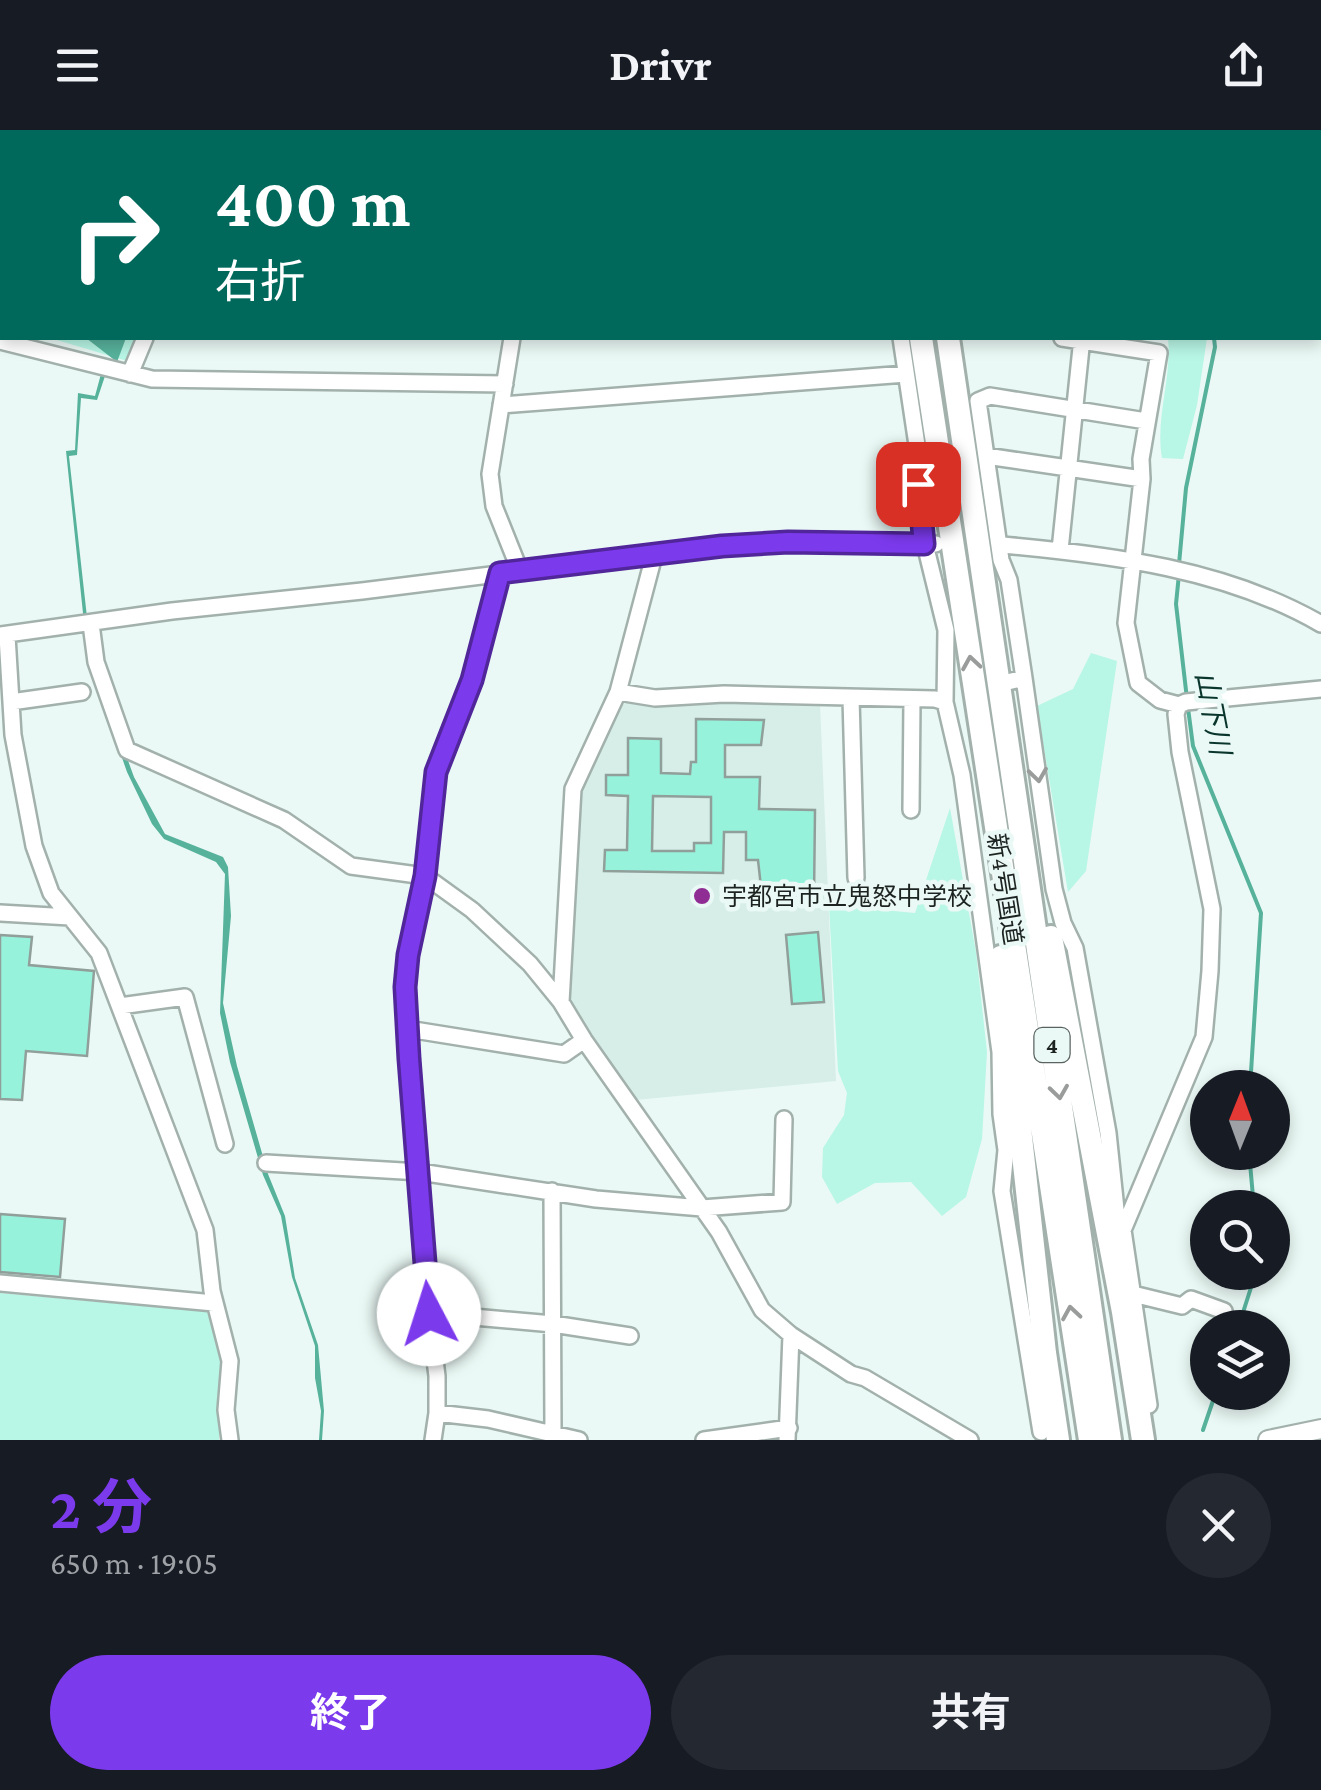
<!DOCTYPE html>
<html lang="ja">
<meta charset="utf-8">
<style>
:root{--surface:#171b24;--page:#242831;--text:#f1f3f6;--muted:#9ea1a6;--accent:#7c3aed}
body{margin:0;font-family:"Crimson Pro","Noto Sans JP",serif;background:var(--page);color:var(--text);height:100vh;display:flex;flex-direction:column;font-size:38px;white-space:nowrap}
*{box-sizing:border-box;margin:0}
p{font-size:32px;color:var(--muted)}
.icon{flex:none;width:55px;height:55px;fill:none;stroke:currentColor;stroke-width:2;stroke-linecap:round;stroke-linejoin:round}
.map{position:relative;height:1310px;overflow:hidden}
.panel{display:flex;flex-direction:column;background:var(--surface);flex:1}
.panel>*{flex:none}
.hud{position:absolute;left:0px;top:0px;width:1322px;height:210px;box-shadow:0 5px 15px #0003;background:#00695c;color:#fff;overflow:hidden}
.needle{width:65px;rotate:1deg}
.controls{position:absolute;left:1190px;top:940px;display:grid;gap:20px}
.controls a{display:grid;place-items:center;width:100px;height:100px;border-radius:50%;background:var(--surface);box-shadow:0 5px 15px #0003;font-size:50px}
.pin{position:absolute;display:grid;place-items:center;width:85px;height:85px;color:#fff;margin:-42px;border-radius:20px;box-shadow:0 5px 15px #0006}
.me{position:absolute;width:110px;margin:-55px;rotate:355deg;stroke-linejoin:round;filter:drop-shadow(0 0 8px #0008)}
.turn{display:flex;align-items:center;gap:35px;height:210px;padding:0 50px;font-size:45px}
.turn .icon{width:130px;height:130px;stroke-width:2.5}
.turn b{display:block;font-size:70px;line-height:85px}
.round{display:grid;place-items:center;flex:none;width:105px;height:105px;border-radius:52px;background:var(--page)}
.headline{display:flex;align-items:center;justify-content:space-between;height:170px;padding:0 50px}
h1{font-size:60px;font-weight:700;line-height:75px;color:var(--accent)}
.cta{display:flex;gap:20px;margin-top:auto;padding:20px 50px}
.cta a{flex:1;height:115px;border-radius:60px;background:var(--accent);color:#fff;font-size:40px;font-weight:700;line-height:115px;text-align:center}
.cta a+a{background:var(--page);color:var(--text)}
header{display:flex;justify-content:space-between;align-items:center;height:130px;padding:0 50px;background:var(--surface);font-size:45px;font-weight:700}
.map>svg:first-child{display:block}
</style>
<header><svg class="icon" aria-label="menu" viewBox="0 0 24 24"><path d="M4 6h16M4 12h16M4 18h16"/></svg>Drivr<svg class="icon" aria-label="share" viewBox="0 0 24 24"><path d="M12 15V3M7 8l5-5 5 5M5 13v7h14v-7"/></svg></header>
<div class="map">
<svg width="1321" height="1310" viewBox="0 0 1321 1310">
<rect width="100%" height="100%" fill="#eaf9f5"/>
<!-- built -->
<path fill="#d6eee7" d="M629,571L658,576L728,572L820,574L836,951L635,970L568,874L582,657L619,577Z"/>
<!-- green -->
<path fill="#b8f6e5" d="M50,208H145L134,233Z
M1168,208H1207L1197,275L1183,329L1162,328C1155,288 1172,249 1168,208Z
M1091,523L1117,531L1086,741L1068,762L1037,576L1073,559Z
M950,678L976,822L987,922L982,1009L966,1067L942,1086L911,1052L875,1053L837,1074L822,1047L823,1018L844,985L847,963L838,941L829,775L915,783Z
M0,1163L211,1182L224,1238L219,1310H0Z"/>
<!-- water -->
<path fill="#57b29c" d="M86,208H126L117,232Z
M101,244L105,246L97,270L81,268L77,325L69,326L92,532L134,647L165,704L223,727L228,737L231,786L223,873L237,936L268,1044L285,1086L295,1148L318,1215L324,1281L322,1310H319L321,1281L315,1248V1216L292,1147L281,1086L263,1045L230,932L220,883L225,744L216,732L164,709L152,694L127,642L88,531L66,321L75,320L78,263L95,266Z"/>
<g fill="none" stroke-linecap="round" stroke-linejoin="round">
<!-- stream -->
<path stroke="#57b29c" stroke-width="4" d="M1308,2L1309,0
M1179,434L1186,358L1215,217L1214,208
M1179,444L1176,474L1187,569
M1188,578L1193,616L1261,783L1250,958
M1249,1022L1254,1078
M1238,1198L1256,1142
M1203,1300L1216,1262"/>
</g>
<!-- building -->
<path fill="#97f2db" stroke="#919f9b" stroke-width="2.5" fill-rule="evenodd" d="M696,589L764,590L761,615H725V647H760L759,679L815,680L814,767L762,766L758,730H746V702H724L723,743L604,741L605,720H627L628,666L606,665V645H628V608L661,609V643L690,644L691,632H696ZM653,666L711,667V713H694V721H652Z
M818,802L824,872L792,874L786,805Z
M0,805L32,807L29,835L94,841L87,926L26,921L22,970L0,969Z
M0,1084L65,1089L60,1147L0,1142Z"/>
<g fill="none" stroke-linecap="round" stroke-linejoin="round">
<!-- minor-tunnel -->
<path stroke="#c1cecb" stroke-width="15" stroke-dasharray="15 8" stroke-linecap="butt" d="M1020,1107L1112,1089"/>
<!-- minor casing -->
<g stroke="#a3b1ac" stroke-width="20">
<path id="minor" d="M869,0L870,2
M1257,0L1265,2
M265,2L266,0
M565,2V0
M1320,20L1321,21
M512,208L490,344L494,376L520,441
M901,208L917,315L920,394L946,500L945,572L962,645L1000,922L1001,984L1006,1020L1002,1061L1041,1302
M1062,208L1159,223L1141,329L1142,349L1126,493L1138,553L1160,570L1179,575
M0,211L152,249L505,254
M130,244L145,208
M501,275L906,244
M986,326L1142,349
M1003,415C1112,425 1226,439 1321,494
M1060,420L1082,208
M91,494L96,532L127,620L284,690L351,736L425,746L472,780L530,834L561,872L584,910L719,1102L762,1180L791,1205L851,1244L865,1248L970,1310
M0,505L172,481L362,461L722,416L788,412L936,414
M7,506L13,605L34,716L51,763L99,823L205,1100L212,1161L230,1231L226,1280L230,1310
M1024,548L1054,759L1063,793L1075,818L1108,1003L1117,1089
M999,554L1024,548L1009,450L1001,430L978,271L990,266L1146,291
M618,562L655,568L724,564L935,569L945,572
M851,568L856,748
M11,572L82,562
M911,680L912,570
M0,783L70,787
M561,872L573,659L618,562L655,422
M120,876L185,867L225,1014
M408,899L564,924L584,910
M266,1033L420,1042L596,1069L702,1078L782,1072L784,989
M552,1061L553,1303
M0,1153L214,1173
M1133,1164L1182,1176L1191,1169L1224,1181
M429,1183L553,1194L630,1206
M1149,1275L1123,1100L1204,907L1210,841L1212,779L1180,622L1176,584L1179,575L1186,572L1321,559
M437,1283L488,1289L579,1310
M433,1310L437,1283V1246L425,1152L420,1042L405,857L408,825L425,746L436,642L472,550L500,443
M704,1310L789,1298
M787,1310L791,1205"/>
</g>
<!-- major casing -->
<g stroke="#a3b1ac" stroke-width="22">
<path id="major" d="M1268,1310L1321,1299"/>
</g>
<!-- highway casing -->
<g stroke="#a3b1ac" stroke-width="28">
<path id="highway" d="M890,0V2
M917,0L918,2
M921,208L1090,1310
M948,208L1110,1310
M1051,807L1123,1182L1143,1310
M1001,827L1045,1223L1058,1310"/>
</g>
<!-- minor -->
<use href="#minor" stroke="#fff" stroke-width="15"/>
<!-- major -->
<use href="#major" stroke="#fff" stroke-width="18"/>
<!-- highway -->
<use href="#highway" stroke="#fff" stroke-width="22"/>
</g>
<!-- one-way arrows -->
<defs><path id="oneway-chevron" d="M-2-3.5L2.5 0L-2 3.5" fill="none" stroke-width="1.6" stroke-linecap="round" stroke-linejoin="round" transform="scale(2.5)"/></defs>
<g stroke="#999c9b">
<use href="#oneway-chevron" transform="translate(971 533) rotate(-99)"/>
<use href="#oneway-chevron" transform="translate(1038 645) rotate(82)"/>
<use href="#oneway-chevron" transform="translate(1059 962) rotate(82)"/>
<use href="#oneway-chevron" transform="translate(1071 1183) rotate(-99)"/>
</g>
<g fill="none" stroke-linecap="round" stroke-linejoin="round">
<!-- route casing -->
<g stroke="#51269a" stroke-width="25">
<path id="route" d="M429,1184L409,929L405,857L408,825L425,746L436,642L472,550L500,443L722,416L788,412L924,414L918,354"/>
</g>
<!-- route -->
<use href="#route" stroke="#7c3aed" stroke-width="18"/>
</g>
<!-- markers -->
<circle fill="#902d94" stroke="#eaf9f5" stroke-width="4" cx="702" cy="766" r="10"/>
<g text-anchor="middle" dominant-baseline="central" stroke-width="9" stroke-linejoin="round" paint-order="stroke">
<!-- shield labels -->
<rect fill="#eaf9f5" stroke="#5a6361" stroke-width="2.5" x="1034.5" y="898" width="35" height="34" rx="8"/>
<g font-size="22" font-weight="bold" fill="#1d2321">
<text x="1052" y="915">4</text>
</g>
<!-- street labels -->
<g font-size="25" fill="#1d2321" stroke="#eaf9f5">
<text transform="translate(1005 759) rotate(81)">新4号国道</text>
</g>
<!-- poi labels -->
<g font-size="25" fill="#1d2321" stroke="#eaf9f5" text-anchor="start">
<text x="722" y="766">宇都宮市立鬼怒中学校</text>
</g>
<!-- water labels -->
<g font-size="28" font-style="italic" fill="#09352c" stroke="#eaf9f5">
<text transform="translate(1213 583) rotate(79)">山下川</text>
</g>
</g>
</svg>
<div class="controls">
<a><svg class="needle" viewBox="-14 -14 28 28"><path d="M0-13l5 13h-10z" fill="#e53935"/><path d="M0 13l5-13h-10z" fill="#9ea1a6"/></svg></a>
<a><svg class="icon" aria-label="search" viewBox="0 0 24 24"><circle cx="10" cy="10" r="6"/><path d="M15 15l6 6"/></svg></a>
<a><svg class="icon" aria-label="layers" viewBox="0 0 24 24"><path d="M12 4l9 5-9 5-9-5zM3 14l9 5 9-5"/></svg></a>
</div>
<div class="pin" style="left:918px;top:354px;background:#d93025"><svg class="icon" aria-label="arrive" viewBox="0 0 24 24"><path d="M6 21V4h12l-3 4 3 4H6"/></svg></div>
<svg class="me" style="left:429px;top:1184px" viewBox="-20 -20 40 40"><circle r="19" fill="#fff"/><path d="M0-13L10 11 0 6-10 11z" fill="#7c3aed"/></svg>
<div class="hud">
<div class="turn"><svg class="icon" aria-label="right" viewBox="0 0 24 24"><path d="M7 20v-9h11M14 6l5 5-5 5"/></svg><div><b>400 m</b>右折</div></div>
</div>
</div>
<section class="panel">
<div class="headline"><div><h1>2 分</h1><p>650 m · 19:05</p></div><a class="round"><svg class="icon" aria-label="close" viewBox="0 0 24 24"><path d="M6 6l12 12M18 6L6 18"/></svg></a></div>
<div class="cta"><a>終了</a><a>共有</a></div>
</section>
